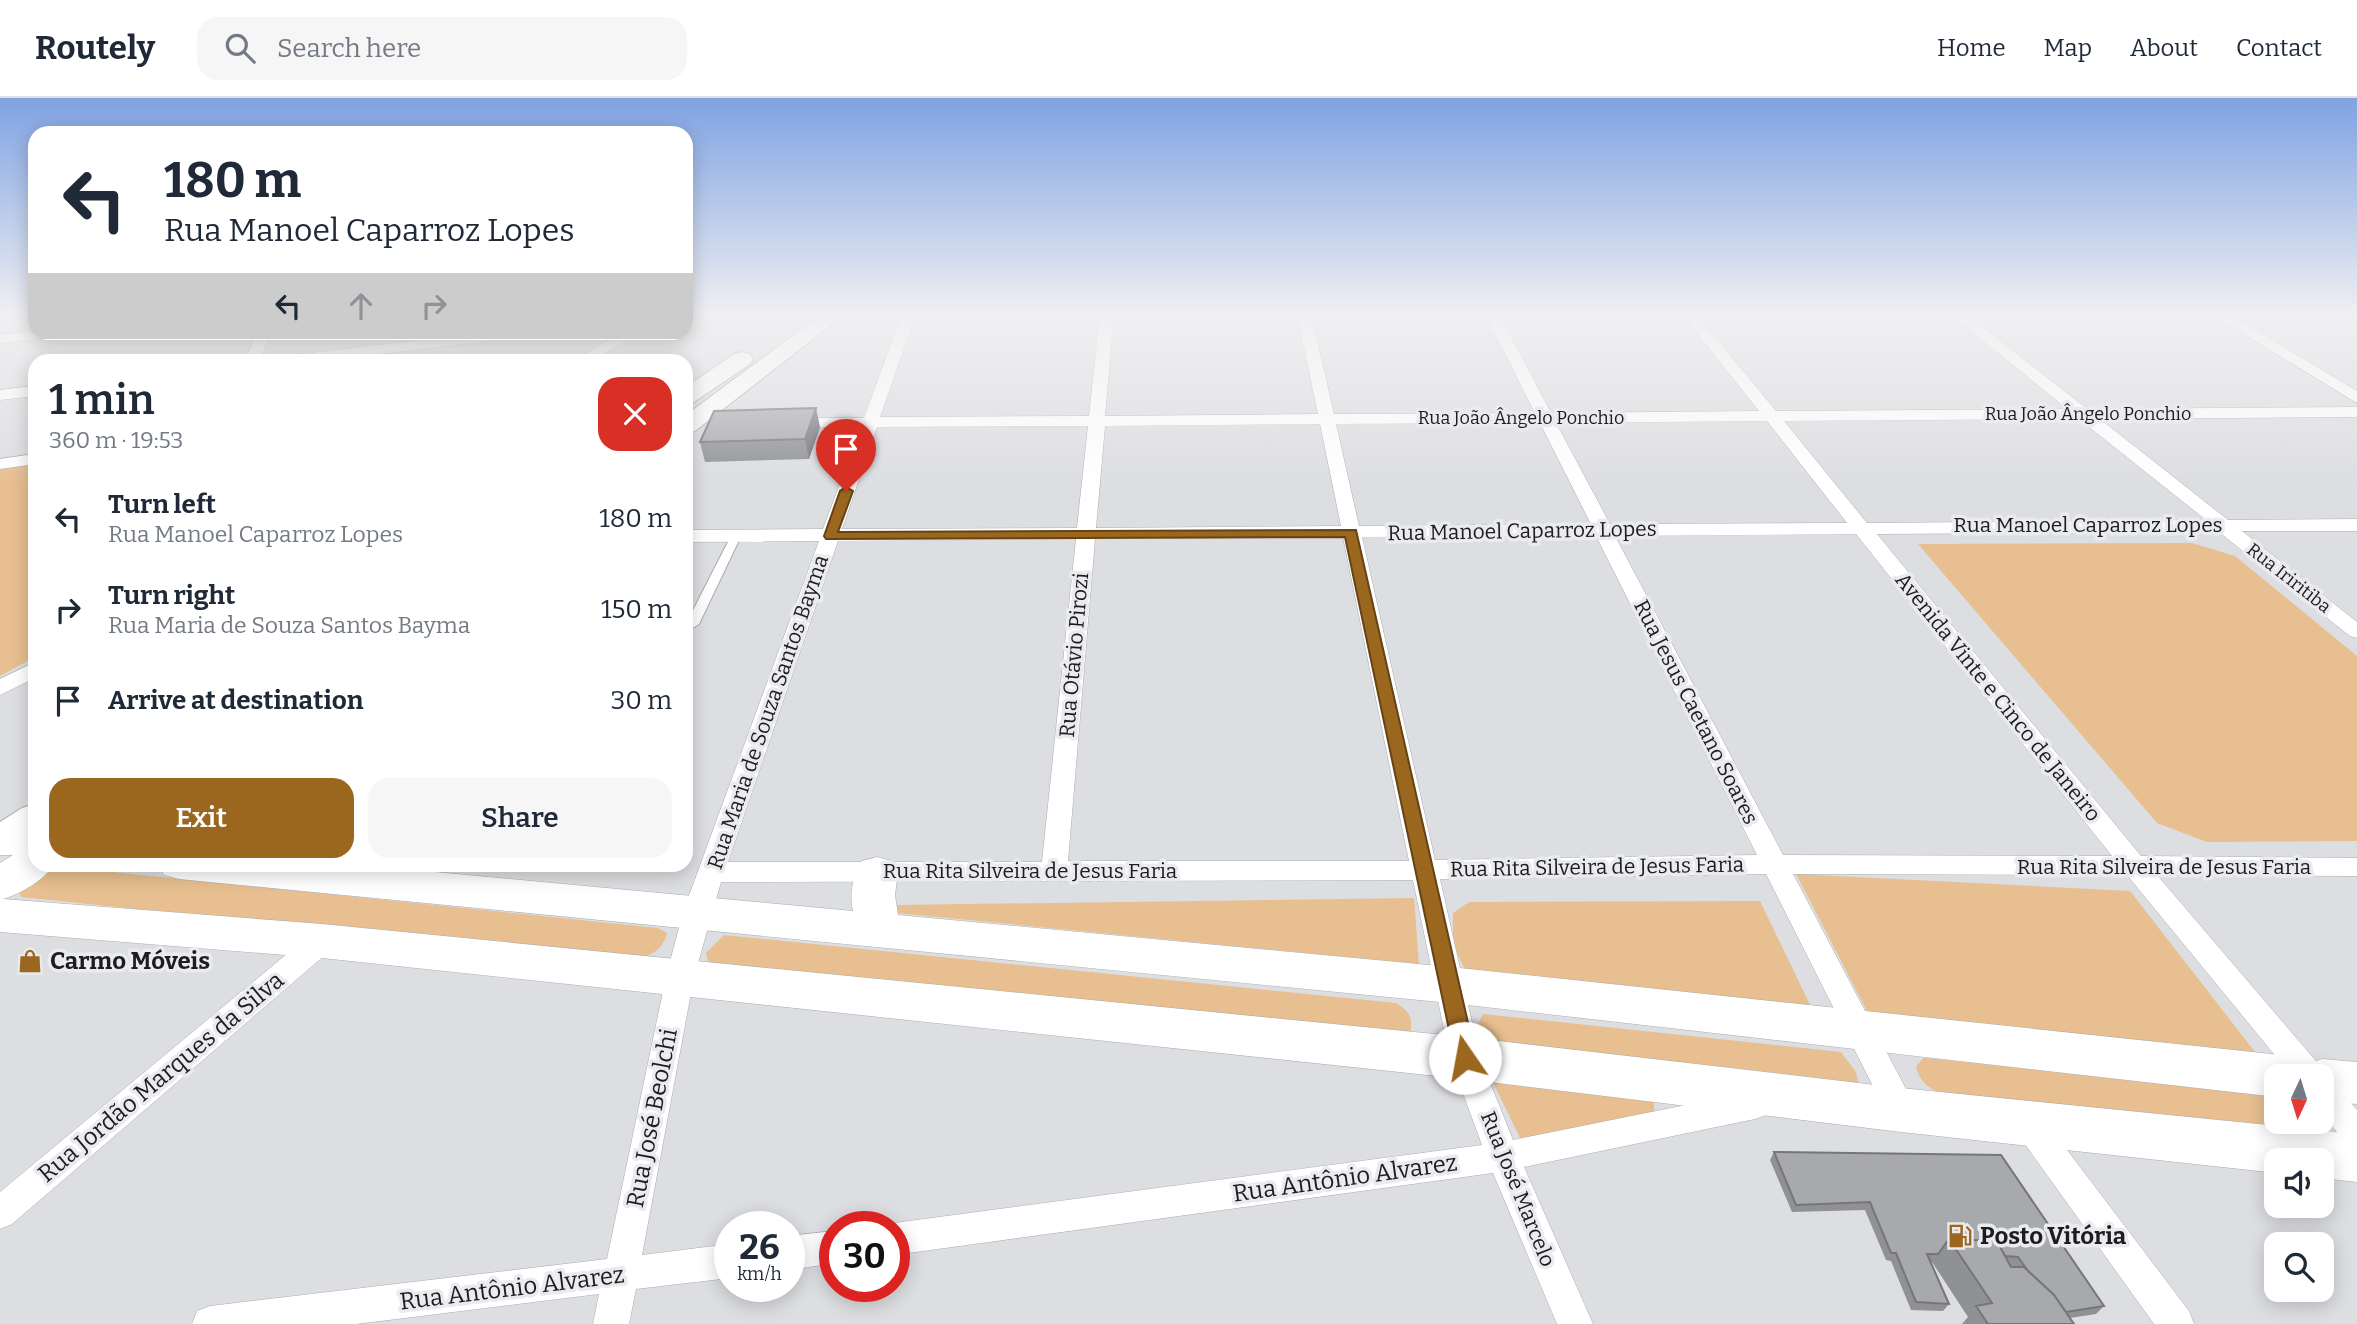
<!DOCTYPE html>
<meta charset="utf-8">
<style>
:root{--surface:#fff;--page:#f6f6f7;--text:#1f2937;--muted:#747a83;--line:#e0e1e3;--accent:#9b671e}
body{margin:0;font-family:Bitter,serif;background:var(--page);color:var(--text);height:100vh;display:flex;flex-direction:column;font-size:26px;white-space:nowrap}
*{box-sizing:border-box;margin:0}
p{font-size:23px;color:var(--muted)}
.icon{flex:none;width:38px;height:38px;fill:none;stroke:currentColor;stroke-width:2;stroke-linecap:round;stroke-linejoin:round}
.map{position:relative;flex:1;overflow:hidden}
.details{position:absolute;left:28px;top:256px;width:665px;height:518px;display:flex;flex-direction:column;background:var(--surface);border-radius:21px;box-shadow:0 4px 18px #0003}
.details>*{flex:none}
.banner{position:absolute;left:28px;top:28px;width:665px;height:214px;border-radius:21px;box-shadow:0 4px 18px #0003;background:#fff;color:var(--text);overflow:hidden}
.needle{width:46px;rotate:184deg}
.fabs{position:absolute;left:2264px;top:966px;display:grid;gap:14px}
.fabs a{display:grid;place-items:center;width:70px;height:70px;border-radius:14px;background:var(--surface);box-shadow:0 4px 18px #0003;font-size:35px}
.speed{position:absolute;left:714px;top:1113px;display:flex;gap:14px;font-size:35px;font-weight:700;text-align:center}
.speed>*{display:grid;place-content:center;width:91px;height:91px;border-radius:50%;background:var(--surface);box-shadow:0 4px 18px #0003;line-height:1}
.speed small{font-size:18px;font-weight:400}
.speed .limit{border:10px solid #d22;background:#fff;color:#111}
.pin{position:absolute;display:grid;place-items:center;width:60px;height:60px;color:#fff;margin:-72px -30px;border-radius:50% 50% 50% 0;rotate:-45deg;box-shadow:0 0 7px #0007}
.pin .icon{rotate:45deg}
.me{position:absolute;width:77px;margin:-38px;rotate:348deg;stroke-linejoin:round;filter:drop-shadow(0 0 5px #0008)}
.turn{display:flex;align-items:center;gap:24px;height:147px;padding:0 21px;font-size:32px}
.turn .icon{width:91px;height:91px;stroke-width:2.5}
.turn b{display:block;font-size:49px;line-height:60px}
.lanes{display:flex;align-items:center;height:66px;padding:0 21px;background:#0003;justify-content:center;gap:35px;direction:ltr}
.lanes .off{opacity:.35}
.round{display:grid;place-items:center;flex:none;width:74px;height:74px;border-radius:21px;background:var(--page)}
.overview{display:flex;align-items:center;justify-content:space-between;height:119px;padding:0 21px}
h1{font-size:42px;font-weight:600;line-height:52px}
.button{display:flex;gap:14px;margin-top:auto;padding:14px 21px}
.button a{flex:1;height:80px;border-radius:21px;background:var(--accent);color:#fff;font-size:28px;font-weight:600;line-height:80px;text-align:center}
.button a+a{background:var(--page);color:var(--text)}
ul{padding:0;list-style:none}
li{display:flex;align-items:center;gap:21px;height:91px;padding:0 21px}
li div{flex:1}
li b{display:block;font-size:26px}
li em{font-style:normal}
header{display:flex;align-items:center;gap:42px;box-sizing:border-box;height:98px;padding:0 35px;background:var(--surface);border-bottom:2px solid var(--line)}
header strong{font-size:33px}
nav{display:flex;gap:38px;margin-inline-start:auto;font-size:24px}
.search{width:490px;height:63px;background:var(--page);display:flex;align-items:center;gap:18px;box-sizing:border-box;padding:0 24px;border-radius:21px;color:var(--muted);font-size:26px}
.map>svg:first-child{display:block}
</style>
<header>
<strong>Routely</strong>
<div class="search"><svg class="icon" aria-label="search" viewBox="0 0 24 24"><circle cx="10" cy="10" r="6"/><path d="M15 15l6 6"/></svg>Search here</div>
<nav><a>Home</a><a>Map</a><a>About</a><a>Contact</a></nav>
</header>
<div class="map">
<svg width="2357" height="1226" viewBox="0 0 2357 1226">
<rect width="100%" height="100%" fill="#dddee1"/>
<!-- green -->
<path fill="#e7bf90" d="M35,364V559L0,578V369Z
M2192,445L2235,458L2357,558V743L2207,744L2157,725L1918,446Z
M54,768L658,830L667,835C662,854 650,857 633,863L21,799L18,791L38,774Z
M1796,776L2130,793L2255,954L1869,917Z
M1414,800L1419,866L897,815L896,807Z
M1760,803L1813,913L1468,878L1453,847V815L1469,804Z
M724,837L1396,905C1411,914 1413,921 1410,937L709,866L706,855Z
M1483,916L1841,954L1856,974L1860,993L1478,941L1476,930Z
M1924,960L2262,993L2277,996V1024H2322V1020L2327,1027L2318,1042L1970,1004C1947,997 1921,994 1916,968Z
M1486,970L1652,990L1656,1026L1523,1046Z"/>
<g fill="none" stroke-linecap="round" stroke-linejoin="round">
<!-- service casing -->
<g stroke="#abacaf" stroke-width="2">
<path id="service" d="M736,435L741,438L699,526L686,534V526L731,438Z"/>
</g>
<!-- minor casing -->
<g stroke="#abacaf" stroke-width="1">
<path id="minor" d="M686,216H695L686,220Z
M828,216H895L888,220L834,221L829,220Z
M902,216H916L880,319L1089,318L1100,216H1114L1105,318L1318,316L1297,216H1311L1334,316L1535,315L1485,216H1499L1551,315L1759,313L1682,216H1696L1776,313L2067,311L1951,216H1966L2087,311L2357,309V319L2100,321L2228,422L2357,421V433H2242L2357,524V540L2350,538L2219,434L1877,436L2141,758L2357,760V778L2157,777L2321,969L2324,980L2333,984L2357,1012V1049L2346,1045L2322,1016V978H2292L2127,777L1793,776L1917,1012L1912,1022L1901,1026L1890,1022L1766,776L1440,781L1480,960L1513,1042L1755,993L1766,997L1771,1007L1766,1017L1755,1021L1524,1069L1593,1226H1557L1493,1075L894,1157V1129H884L894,1125L1482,1047L1450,960L1413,782L721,784L694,879L642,1157L730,1146V1180L636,1191L629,1226H593L599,1196L356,1226H192L197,1213L210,1208L607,1161L666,879L683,814L819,443L686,444V432L823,431L861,329L789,330L781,325L789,320H864ZM2079,321L2206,422L1867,425L1784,323ZM1767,323L1847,425L1610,426L1556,325ZM1540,325L1591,426L1359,428L1336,326ZM1320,326L1341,428L1096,430L1105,328ZM1088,328L1077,430L842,431L877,329ZM1856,436L2112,758L1783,757L1615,438ZM1596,438L1757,757L1435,762L1362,439ZM1343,439L1409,763H1068L1095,441ZM1076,441L1042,764H728L838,443Z
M2211,216H2228L2357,293V305Z
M35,233L67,234L60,238L0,245V237Z
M258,234H272L259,262H245Z
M489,234H537L530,238L328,262H286L294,257Z
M622,234H641L594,262H576Z
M35,288V298L0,302V292Z
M35,356V366L0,371V361Z
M35,564V580L0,597V581Z
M322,832L332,835L336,843L332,851L12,1126L0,1131V1094L312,835Z
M2028,1011L2039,1015L2189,1213L2194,1226H2154L2017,1035L2012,1025L2017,1015Z
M835,1133V1165L789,1172V1138Z"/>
</g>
<!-- secondary casing -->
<g stroke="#abacaf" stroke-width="2">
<path id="secondary" d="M822,216H845L695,333L686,335V317Z
M742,254L750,256L753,261L750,266L694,304L686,306V289L734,256Z
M35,706V737L17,748L0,751V724L22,710Z"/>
</g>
<!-- primary casing -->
<g stroke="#abacaf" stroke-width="1">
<path id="primary" d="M4,724L35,734V766H54C45,782 20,796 3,801L322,826L1465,939L1901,990L2357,1036V1084L2322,1080V1062H2277V1075L1901,1034L1465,981L322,860L0,834V765L13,757H0V726Z
M877,759L892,763L898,774L895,797L898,817L1450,869L2281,957L2299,963L2302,971L2304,967L2322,961L2357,964V1006L2322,1003V978H2277V999L1450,905L179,781L164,777L158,766H349L853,813C849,795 853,779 862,763Z"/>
</g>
<!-- service -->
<use href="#service" fill="#fff" fill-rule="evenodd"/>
<!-- minor -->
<use href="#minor" fill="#fff" fill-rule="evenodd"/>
<!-- secondary -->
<use href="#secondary" fill="#fff" fill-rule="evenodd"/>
<!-- primary -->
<use href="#primary" fill="#fff" fill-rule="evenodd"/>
</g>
<!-- wall -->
<path fill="#909194" d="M820,329L809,361L705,364L700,344Z
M1774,1054L2001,1057L2104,1208L2096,1216L2070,1220L2074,1226H1962L1968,1219L1932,1164H1931L1949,1206L1943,1213L1911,1212L1891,1163L1886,1162L1865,1112L1792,1114L1770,1062Z"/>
<!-- shaded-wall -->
<path fill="#767678" d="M816,310L820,329L809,361L805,341Z"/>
<!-- building -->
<path fill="#a8a9ac" stroke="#767678" stroke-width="2" d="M816,310L805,341L700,344L714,313Z
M1774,1054L2001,1057L2104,1208L2066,1214L2054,1197L2028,1173L2018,1159L2005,1158L1997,1143L1949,1141L1938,1156H1927L1949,1206L1916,1204L1896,1155H1891L1870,1104L1796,1107Z
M1949,1141L1997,1143L2011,1169H2024L2054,1197L2074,1226H1988L1976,1208L1992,1205Z"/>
<!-- sky -->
<linearGradient id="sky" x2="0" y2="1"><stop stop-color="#7fa2e2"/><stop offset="0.56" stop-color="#f0f0f2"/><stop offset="1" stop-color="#f0f0f2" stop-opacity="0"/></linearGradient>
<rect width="2357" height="387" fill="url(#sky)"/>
<!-- route -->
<path fill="#9b671e" stroke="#654314" stroke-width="2" d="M846,389L853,393L838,434L1356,432L1476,960L1473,966L1465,969L1458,966L1455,960L1345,439L826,441L824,438L840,393Z"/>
<!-- icons -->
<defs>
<g id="shop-bare" transform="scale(1.89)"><path d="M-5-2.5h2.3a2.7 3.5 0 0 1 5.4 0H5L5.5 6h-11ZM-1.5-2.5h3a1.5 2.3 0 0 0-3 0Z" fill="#9b671e" stroke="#eaebef" stroke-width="2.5" paint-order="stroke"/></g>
<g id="fuel-bare" transform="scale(1.89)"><path d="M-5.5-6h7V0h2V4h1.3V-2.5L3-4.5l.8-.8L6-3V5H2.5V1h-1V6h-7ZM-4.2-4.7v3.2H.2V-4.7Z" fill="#9b671e" stroke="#eaebef" stroke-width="2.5" paint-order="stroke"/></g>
</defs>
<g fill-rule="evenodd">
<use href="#shop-bare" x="30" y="863"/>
<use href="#fuel-bare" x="1960" y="1138"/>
</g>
<g text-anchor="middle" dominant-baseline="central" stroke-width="7" stroke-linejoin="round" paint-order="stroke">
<!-- far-street labels -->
<g font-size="18" fill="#1d1d1f" stroke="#eaebef">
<text x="2088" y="316">Rua João Ângelo Ponchio</text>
<text x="1521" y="320">Rua João Ângelo Ponchio</text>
<text transform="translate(2289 480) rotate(38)">Rua Iriritiba</text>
</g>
<!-- street labels -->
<g font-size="21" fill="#1d1d1f" stroke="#eaebef">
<text x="2088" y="427">Rua Manoel Caparroz Lopes</text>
<text transform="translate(1522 433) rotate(-1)">Rua Manoel Caparroz Lopes</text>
<text transform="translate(1074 557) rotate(-85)">Rua Otávio Pirozi</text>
<text transform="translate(1998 599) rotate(51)">Avenida Vinte e Cinco de Janeiro</text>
<text transform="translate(768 614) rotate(-71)">Rua Maria de Souza Santos Bayma</text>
<text transform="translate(1696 614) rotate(63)">Rua Jesus Caetano Soares</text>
<text transform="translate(1597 769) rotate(-1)">Rua Rita Silveira de Jesus Faria</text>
<text x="2164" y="769">Rua Rita Silveira de Jesus Faria</text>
<text x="1030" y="773">Rua Rita Silveira de Jesus Faria</text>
<text transform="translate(1518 1091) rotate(68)">Rua José Marcelo</text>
</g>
<!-- near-poi labels -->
<g font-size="24" font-weight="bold" fill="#1d1d1f" stroke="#eaebef" text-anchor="start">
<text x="50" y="863">Carmo Móveis</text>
<text x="1980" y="1138">Posto Vitória</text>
</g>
<!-- near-street labels -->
<g font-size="24" fill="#1d1d1f" stroke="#eaebef">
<text transform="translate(161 979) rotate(-40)">Rua Jordão Marques da Silva</text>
<text transform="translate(652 1020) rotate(-79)">Rua José Beolchi</text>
<text transform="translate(1345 1080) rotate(-8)">Rua Antônio Alvarez</text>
<text transform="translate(512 1190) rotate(-7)">Rua Antônio Alvarez</text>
</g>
</g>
</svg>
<div class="fabs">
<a><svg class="needle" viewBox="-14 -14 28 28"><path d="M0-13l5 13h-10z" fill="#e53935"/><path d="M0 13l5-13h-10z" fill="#747a83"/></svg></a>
<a><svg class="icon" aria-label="sound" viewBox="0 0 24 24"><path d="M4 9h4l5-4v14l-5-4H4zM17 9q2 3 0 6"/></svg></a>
<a><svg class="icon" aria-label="search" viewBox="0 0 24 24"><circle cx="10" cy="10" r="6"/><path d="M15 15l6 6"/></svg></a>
</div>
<div class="speed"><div>26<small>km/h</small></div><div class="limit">30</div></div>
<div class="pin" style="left:846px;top:393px;background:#d93025"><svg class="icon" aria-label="arrive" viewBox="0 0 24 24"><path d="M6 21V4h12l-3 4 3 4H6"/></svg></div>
<svg class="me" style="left:1465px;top:960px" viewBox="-20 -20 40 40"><circle r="19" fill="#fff"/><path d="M0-13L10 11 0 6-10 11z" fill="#9b671e"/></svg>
<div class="banner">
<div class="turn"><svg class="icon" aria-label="left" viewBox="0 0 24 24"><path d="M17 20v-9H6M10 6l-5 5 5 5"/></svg><div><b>180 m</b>Rua Manoel Caparroz Lopes</div></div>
<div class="lanes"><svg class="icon" aria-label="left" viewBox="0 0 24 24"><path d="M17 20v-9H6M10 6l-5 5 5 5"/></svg><svg class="icon off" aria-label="ahead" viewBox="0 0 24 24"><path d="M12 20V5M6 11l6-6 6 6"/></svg><svg class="icon off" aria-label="right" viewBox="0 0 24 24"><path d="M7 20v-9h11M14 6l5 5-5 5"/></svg></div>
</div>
<section class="details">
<div class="overview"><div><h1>1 min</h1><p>360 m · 19:53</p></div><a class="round" style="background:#d93025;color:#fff"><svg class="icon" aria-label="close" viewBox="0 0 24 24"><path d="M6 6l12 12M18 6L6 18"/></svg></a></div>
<ul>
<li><svg class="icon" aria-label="left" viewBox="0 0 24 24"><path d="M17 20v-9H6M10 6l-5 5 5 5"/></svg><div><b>Turn left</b><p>Rua Manoel Caparroz Lopes</p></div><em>180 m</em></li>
<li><svg class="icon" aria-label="right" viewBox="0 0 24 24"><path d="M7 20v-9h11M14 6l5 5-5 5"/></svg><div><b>Turn right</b><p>Rua Maria de Souza Santos Bayma</p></div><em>150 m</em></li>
<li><svg class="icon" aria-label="arrive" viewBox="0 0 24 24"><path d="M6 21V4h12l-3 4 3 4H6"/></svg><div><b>Arrive at destination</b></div><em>30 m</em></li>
</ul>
<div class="button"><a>Exit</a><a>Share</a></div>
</section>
</div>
